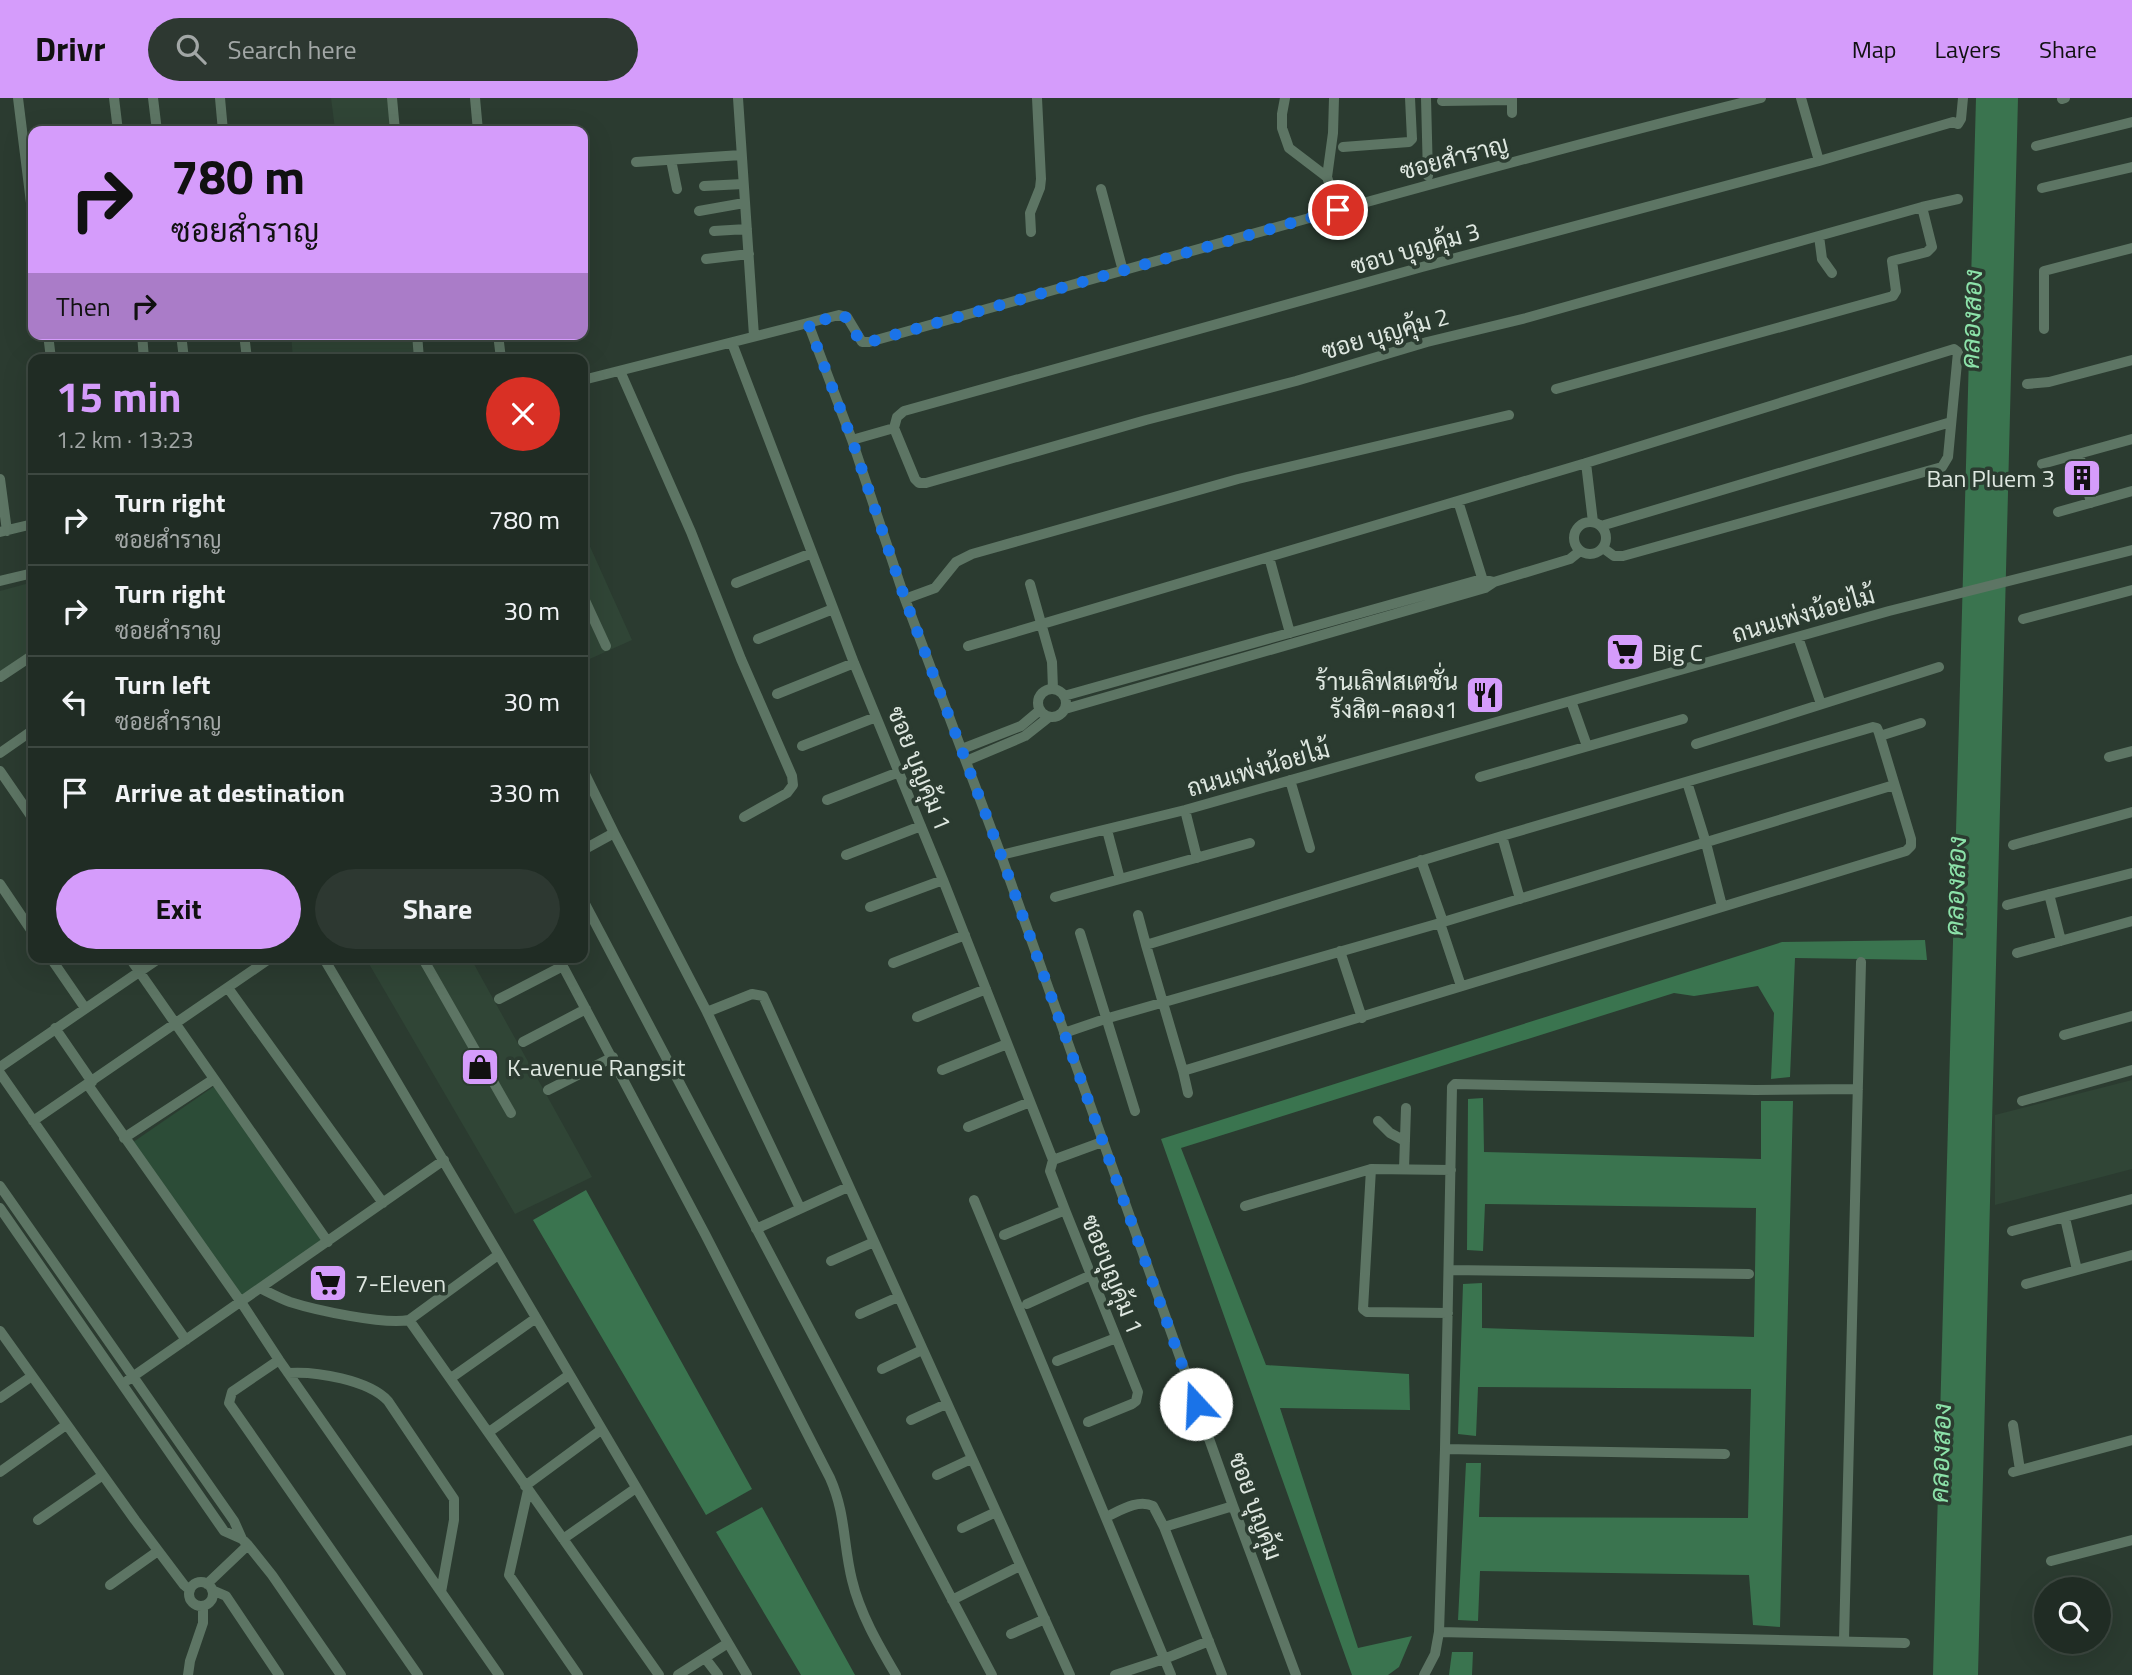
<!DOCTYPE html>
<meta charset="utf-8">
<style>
:root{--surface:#202c24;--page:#2d3831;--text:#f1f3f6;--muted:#a2a7a6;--line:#3d4841;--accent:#d59cfb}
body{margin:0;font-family:"Titillium Web",Sarabun,sans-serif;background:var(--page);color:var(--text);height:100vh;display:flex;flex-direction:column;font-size:26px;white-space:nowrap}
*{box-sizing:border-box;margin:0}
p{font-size:23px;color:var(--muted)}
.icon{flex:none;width:38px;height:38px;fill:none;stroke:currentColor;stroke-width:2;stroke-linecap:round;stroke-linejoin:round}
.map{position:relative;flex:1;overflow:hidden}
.sheet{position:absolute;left:28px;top:256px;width:560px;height:609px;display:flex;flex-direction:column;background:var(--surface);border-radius:14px;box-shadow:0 7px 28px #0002,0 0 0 2px var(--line)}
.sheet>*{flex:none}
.hud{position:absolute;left:28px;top:28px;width:560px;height:214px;border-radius:14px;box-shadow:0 7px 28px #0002,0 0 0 2px var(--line);background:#d59cfb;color:#111;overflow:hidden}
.tools{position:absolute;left:2034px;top:1479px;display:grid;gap:14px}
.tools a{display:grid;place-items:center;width:77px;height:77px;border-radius:50%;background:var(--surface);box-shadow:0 7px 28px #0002,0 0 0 2px var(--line);font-size:35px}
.pin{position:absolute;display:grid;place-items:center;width:60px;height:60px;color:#fff;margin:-30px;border:4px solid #fff;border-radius:50%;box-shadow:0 2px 7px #0007}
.me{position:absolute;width:77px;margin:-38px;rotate:340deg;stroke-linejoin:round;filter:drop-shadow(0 0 5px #0008)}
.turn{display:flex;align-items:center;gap:24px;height:147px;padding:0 28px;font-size:32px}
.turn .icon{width:91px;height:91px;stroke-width:2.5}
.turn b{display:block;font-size:49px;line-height:60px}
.then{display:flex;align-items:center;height:66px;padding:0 28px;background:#0003;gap:14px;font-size:26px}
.round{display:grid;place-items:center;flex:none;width:74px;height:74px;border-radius:37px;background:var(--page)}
.headline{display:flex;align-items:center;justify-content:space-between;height:119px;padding:0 28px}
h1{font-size:42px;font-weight:700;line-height:52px;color:var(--accent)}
.action{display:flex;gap:14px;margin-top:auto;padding:14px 28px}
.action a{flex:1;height:80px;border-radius:42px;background:var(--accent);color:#111;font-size:28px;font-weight:700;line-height:80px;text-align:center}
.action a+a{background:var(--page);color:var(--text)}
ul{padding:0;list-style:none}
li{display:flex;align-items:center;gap:21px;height:91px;padding:0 28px;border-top:2px solid var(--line)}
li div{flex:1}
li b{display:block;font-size:26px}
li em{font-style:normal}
header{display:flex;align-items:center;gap:42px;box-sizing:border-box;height:98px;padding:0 35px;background:var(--accent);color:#111}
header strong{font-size:33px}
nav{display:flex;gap:38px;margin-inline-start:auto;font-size:24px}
.search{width:490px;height:63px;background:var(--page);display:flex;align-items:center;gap:18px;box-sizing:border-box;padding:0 24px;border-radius:38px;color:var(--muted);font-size:26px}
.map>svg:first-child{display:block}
</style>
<header>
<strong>Drivr</strong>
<div class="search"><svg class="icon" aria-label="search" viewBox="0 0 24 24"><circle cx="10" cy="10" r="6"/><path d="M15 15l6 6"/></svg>Search here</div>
<nav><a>Map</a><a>Layers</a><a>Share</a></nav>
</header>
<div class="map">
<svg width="2132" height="1577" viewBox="0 0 2132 1577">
<rect width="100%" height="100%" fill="#2b3b30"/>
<!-- built -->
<path fill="#304536" d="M331,0H387L391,33H316L335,31Z
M291,236H412L414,261H293Z
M583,433L632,542L583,564Z
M33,484V553L0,576V493Z
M365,859H470L592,1079L515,1116Z
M2132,982V1071L1995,1107V1017Z"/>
<!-- green -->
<path fill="#2c4c37" d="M216,987L324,1142L239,1203L126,1049Z"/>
<!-- water -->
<path fill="#3a744f" d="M1976,0H2018L1978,1577H1933Z
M1925,842L1927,862L1795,860L1790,979L1771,981L1774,915L1758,888L1694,898L1674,895L1181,1050L1266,1267L1409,1276L1410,1312L1280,1310L1358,1550L1412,1538L1399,1569L1388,1577H1352L1161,1041L1782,844Z
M1483,1000L1484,1054L1761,1061V1003H1793L1780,1529L1753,1527L1749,1477L1480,1473L1478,1523L1458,1522L1466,1365H1481L1479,1419L1748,1420L1751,1291L1478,1289L1476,1338L1458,1336L1463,1186L1482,1185V1230L1754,1239L1756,1110L1485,1106L1483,1153L1467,1152L1468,1001Z
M586,1092L752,1391L706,1417L533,1122Z
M762,1409L855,1577H801L716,1434Z
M1452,1554H1473L1472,1577H1449Z"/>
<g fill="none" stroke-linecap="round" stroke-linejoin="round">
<!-- minor -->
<path stroke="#5d7564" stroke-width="10" d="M18,0L33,121
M114,0L118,33
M153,0L157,33
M220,0L223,33
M392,0L395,33
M475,0L478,33
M738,0L754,238
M1285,0L1282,16V30L1289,50L1327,79L1338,112
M1426,0L1428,78
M1801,0L1819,63
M2062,1L2065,0
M1442,3L1512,2
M1512,15V0
M2036,48L2132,24
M1343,49L1409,44L1412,41L1410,0
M671,62L677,91
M636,64L741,57
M1327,79L1333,35L1334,0
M704,88L743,86
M2042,90L2132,69
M1101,91L1123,173
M699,113L744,105
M714,133L747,131
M1031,134L1030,115L1040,90L1041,81L1037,0
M1819,138L1822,161L1832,175
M706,161L749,156
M808,225L852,342L905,501L1001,757L1233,1408L1296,1577
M2044,231V173L2132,150
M48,236L51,261
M142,236L144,261
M181,236L184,261
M244,236L247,261
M417,236L419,261
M498,236L501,261
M732,245L854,565L943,782L1053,1062L1102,1044
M620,273L691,434L741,561L792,678L793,687L787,695L744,719
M583,282L839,217L847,219L862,244H869C1166,161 1462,74 1761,0
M2027,286L2049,284L2132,262
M1556,291L1893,198L1896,193L1892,163L1927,154L1932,149L1922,109
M894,330L897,319L904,313L1422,169L1819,63L1953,24L1958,26L1961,21L1963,0
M894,330L915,381L919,385H926L1146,322L1296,283L1427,244L1526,220L1922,109L1958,101
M852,342L894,330
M2079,356L2091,405
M1586,365L1593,424
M2042,366L2132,341
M0,381L7,433
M1458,403L1484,486
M2058,414L2132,393
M1574 440a16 16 0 1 1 32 0a16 16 0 1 1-32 0Z
M1601,428L1951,324
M0,434L33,426
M1269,459L1290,535
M0,483L33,475
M736,485L812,455
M1030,486L1052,564L1053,591
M583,498L606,548
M905,501L935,490L956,464L972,456L1238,381L1509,317
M2023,521L2132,492
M1798,539L1821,606
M758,541L833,511
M968,548L1586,365L1954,251L1958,254L1948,359L1942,369L1623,458H1614L1603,450
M0,579L33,557
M1038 605a14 14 0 1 1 28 0a14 14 0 1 1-28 0Z
M777,596L854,565
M1064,598L1482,481L1494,484
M1571,603L1587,648
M1065,611L1485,490L1494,484L1570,461L1580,453
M1873,629L1877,630L1879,635L1911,741V748L1906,753L1183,973L1146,847L1502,738Z
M1880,638L1921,625
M1696,646L1939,569
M802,648L876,619
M962,651L1021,628L1040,612
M0,655L33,632
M2109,659L2132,653
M966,663L1025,638L1049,619
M583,672L614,735
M0,673L33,721
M1480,679L1683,621
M1290,682L1310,750
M1687,684L1706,745L1722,808
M827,702L899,674
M1185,712L1197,760
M1107,732L1120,781
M1502,738L1520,801
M2013,747L2132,714
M583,752L614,735L707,914L752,896L763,898L1070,1577
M846,757L921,728
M1001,757L1185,712L1889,513L2132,452
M1421,762L1443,824
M0,786L33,835
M2049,796L2061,843
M1055,799L1250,745
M583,802L992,1577
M2007,807L2132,775
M870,809L943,782
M1138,817L1146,847
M1440,825L1461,888
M1080,835L1135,1013
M1340,853L1362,920
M2017,855L2132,823
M50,859L85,910
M129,859L328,1144
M323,859L747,1577
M422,859L511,1015
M558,859L705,1136L830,1380C846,1416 843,1446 852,1482C860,1516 879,1548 896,1577
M893,865L965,837
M228,890L383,1105
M499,901L563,868
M707,914L800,1110
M917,919L986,891
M55,930L92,984
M1064,935L1105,921L1440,825L1894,687
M2064,937L2132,918
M523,944L586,911
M0,969L161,859
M942,972L1007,946
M1183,973L1188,995
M0,975L186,1242
M88,987L241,1204L279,1262L499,1577
M548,992L613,959
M2022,1003L2132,972
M33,1023L272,859
M1378,1023L1390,1035L1405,1043
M968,1029L1030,1004
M124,1040L214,981
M1053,1062L1050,1073L1065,1112L1138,1294L1136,1303L1132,1306L1088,1324
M1404,1071L1406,1010
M0,1088L234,1423L242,1441
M974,1102L1171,1577
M1245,1108L1371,1071
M0,1110L224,1433L242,1441L248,1447L272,1477L341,1577
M2065,1120L2077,1172
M756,1131L848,1089
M2012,1133L2132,1101
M1004,1137L1065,1112
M831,1163L874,1144
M1449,1172L1749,1176
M2026,1186L2132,1157
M260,1190C270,1195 279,1200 290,1204C315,1212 384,1227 409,1222L498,1157
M1027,1206L1091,1177
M1448,1215L1367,1214L1363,1211L1371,1071L1451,1072
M860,1216L898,1199
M409,1222L659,1577
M0,1233L135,1422L184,1487L190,1492
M279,1262L232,1294L229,1305L418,1577
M1057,1263L1116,1240
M882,1271L922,1252
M288,1275C316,1273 369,1282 388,1303L454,1401V1422L441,1494
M451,1280L536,1220
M128,1282L444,1062
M0,1300L32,1278
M911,1322L946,1306
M2013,1327L2020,1372
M489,1334L569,1277
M1445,1351L1725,1356
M0,1374L66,1327
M2013,1374L2132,1342
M937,1377L971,1361
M525,1388L601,1332
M528,1392L509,1477L578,1577
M1106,1419C1121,1412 1138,1401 1153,1408L1164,1429L1222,1577
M38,1422L103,1377
M1164,1429L1233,1408
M962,1430L996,1414
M563,1441L636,1390
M2051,1463L2132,1442
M189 1496a12 12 0 1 1 24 0a12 12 0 1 1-24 0Z
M207,1486L248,1447
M110,1487L158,1453
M212,1492L226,1498L279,1577
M952,1502L1020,1468
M1439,1534L1905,1545
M1011,1536L1045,1521
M1844,1542L1861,864
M705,1560L718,1577
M188,1577L190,1563L203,1525V1508
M678,1577L728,1545
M1115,1577L1164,1561L1209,1543
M1424,1577L1435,1556L1439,1534L1445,1351L1452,989L1455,986L1755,992L1858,991"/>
</g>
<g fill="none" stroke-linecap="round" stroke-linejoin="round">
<!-- route -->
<path stroke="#1a73e8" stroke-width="12" stroke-dasharray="0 21.6" d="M1196,1306L1001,757L905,501L852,342L808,225L844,217L859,241L864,245L869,244L1338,112"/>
</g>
<!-- icons -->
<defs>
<g id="building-square" transform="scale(2.0125)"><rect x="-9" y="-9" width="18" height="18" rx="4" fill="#d59cfb" stroke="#2b3b30"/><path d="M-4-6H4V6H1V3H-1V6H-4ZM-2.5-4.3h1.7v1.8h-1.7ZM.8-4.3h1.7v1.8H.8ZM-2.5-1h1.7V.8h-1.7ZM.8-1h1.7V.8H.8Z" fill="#111"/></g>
<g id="supermarket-square" transform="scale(2.0125)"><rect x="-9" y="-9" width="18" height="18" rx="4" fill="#d59cfb" stroke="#2b3b30"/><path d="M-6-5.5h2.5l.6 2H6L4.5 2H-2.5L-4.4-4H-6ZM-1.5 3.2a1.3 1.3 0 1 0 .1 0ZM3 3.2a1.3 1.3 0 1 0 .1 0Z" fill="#111"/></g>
<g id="restaurant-square" transform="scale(2.0125)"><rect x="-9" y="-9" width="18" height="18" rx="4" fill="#d59cfb" stroke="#2b3b30"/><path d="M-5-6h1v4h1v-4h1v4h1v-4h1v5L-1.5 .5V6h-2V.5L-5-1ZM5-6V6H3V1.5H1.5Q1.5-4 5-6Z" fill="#111"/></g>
<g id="shop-square" transform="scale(2.0125)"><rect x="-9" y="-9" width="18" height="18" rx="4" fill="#d59cfb" stroke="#2b3b30"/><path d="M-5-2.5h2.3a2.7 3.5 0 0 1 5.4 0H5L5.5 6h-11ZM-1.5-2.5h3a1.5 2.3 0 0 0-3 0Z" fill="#111"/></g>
</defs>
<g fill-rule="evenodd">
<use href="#building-square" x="2082" y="380"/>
<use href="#supermarket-square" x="1625" y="554"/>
<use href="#restaurant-square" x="1485" y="597"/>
<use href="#shop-square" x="480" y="969"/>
<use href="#supermarket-square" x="328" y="1185"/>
</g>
<g text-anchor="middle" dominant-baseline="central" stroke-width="7" stroke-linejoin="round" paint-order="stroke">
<!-- street labels -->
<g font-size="24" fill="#dee7e0" stroke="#2b3b30">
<text transform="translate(1454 59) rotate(-15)">ซอยสำราญ</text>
<text transform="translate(1415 150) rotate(-16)">ซอบ บุญคุ้ม 3</text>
<text transform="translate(1385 235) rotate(-16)">ซอย บุญคุ้ม 2</text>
<text transform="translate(1803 516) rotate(-16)">ถนนเพ่งน้อยไม้</text>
<text transform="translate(920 670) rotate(68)">ซอย บุญคุ้ม 1</text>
<text transform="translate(1258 670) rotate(-16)">ถนนเพ่งน้อยไม้</text>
<text transform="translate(1113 1176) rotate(68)">ซอยบุญคุ้ม 1</text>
<text transform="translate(1256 1408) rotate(70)">ซอย บุญคุ้ม</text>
</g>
<!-- poi labels -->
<g font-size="24" fill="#dee7e0" stroke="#2b3b30" text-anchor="start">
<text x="2055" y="380" text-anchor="end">Ban Pluem 3</text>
<text x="1652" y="554">Big C</text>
<text x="1458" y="583" text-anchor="end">ร้านเลิฟสเตชั่น<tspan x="1458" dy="28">รังสิต-คลอง1</tspan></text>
<text x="507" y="969">K-avenue Rangsit</text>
<text x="355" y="1185">7-Eleven</text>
</g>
<!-- water labels -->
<g font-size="26" font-style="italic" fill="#8ce2a9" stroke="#2b3b30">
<text transform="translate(1971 221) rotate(-88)">คลองสอง</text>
<text transform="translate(1955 788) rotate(-88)">คลองสอง</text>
<text transform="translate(1940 1355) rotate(-88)">คลองสอง</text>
</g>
</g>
</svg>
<div class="tools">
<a><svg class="icon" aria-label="search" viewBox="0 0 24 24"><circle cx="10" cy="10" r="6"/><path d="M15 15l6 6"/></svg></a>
</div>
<div class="pin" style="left:1338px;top:112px;background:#d93025"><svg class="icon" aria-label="arrive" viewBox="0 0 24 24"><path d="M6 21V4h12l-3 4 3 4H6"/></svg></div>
<svg class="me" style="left:1196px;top:1306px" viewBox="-20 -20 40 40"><circle r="19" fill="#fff"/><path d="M0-13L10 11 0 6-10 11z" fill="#1a73e8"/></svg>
<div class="hud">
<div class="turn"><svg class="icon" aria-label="right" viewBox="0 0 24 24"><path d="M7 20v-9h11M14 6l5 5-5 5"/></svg><div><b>780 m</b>ซอยสำราญ</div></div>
<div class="then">Then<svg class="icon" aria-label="right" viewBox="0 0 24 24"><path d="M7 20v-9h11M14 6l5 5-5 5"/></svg></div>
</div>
<section class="sheet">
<div class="headline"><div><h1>15 min</h1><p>1.2 km · 13:23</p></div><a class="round" style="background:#d93025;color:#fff"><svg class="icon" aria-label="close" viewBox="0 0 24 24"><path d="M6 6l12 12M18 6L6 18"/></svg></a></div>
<ul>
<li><svg class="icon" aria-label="right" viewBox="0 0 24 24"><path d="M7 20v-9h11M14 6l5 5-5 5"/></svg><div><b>Turn right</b><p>ซอยสำราญ</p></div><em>780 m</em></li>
<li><svg class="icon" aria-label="right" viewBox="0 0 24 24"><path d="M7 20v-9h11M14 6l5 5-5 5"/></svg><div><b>Turn right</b><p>ซอยสำราญ</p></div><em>30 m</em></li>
<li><svg class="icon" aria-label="left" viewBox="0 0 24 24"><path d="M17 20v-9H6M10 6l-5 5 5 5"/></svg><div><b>Turn left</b><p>ซอยสำราญ</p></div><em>30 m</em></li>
<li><svg class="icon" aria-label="arrive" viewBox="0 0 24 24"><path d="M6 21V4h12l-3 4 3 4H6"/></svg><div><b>Arrive at destination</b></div><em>330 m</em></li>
</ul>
<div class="action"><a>Exit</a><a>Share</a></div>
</section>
</div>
